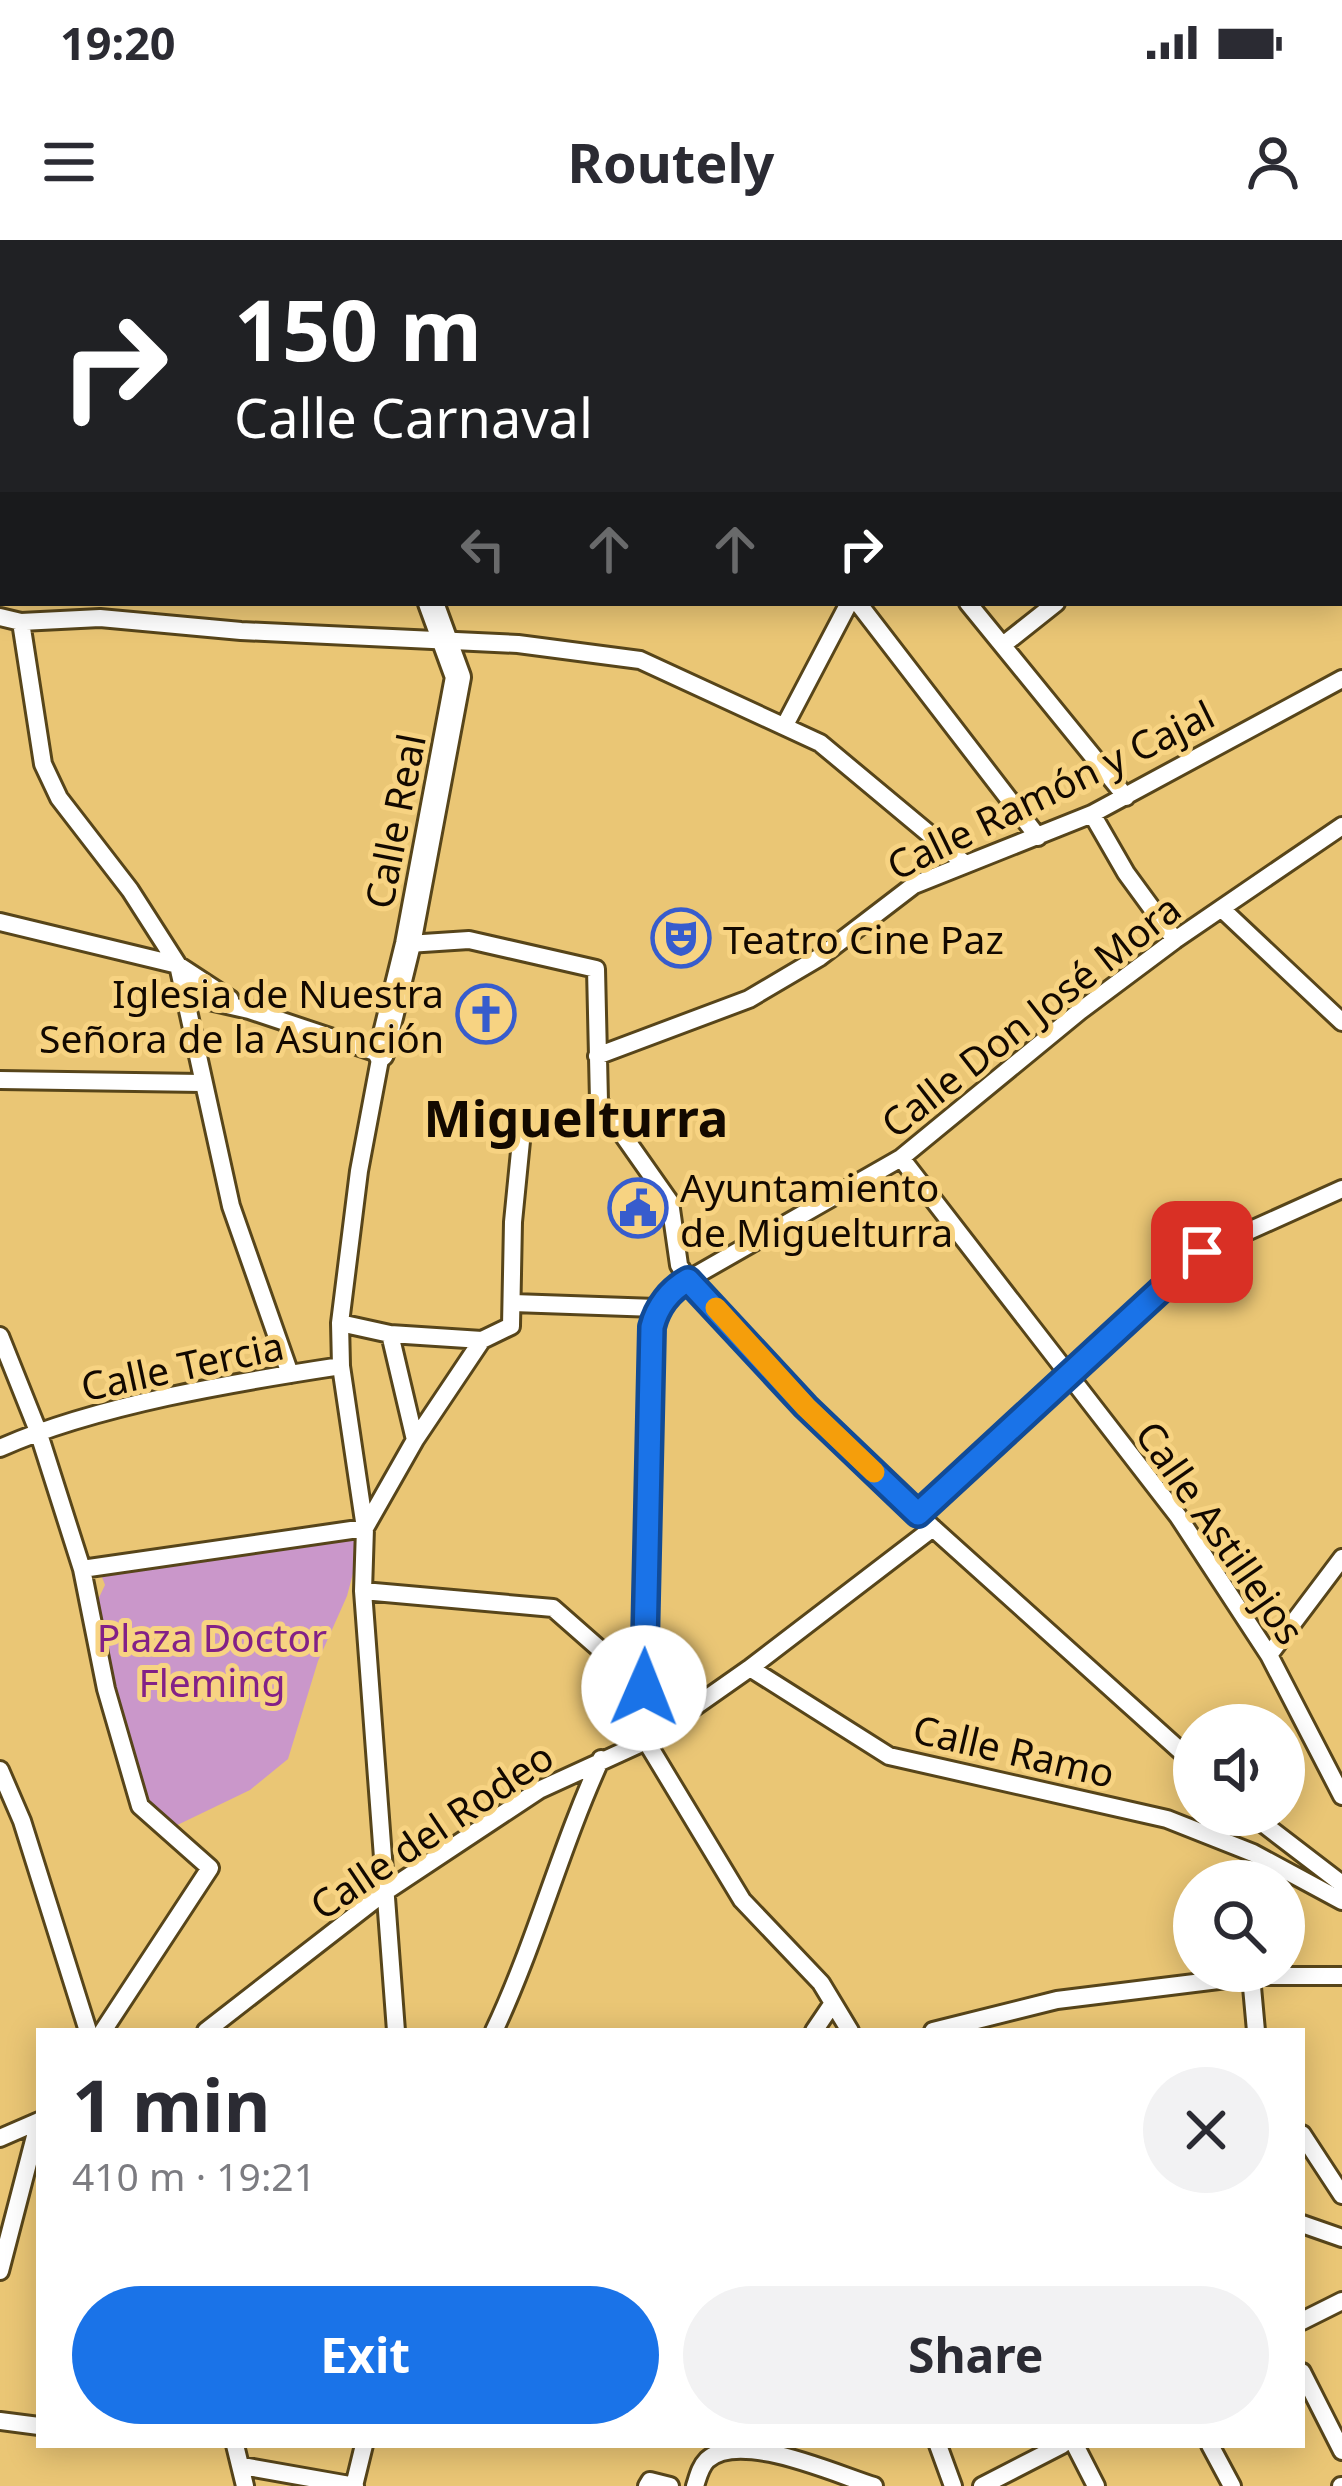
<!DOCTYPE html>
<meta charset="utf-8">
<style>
:root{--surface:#fff;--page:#f2f2f3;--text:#2b2b33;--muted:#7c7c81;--accent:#1a73e8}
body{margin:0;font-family:"Noto Sans",sans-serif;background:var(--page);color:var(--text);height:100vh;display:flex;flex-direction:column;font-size:45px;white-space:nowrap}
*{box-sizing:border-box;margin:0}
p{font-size:39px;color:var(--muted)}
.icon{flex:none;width:66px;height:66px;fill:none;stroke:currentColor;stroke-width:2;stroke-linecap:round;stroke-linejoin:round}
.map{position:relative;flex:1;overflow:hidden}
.panel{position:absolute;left:36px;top:1788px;width:1269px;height:420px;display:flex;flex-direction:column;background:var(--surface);border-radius:0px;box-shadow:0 6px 30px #0003}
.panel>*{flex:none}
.banner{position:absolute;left:0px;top:0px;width:1344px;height:366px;box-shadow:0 6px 30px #0003;background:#202124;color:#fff;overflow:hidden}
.fabs{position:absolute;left:1173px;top:1464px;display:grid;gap:24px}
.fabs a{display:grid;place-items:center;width:132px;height:132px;border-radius:50%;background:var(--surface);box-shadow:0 6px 30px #0003;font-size:60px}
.pin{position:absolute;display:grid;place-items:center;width:102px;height:102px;color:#fff;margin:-51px;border-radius:24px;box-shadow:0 6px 18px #0006}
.me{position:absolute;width:132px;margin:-66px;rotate:1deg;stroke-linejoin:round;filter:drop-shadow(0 0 9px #0008)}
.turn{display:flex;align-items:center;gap:42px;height:252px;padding:0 36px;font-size:54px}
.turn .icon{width:156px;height:156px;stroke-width:2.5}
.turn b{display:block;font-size:84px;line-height:102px}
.lanes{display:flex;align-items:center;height:114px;padding:0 36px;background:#0003;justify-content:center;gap:60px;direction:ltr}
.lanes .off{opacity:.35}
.round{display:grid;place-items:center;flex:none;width:126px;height:126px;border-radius:63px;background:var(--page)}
.overview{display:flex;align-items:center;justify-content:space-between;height:204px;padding:0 36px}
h1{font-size:72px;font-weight:700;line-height:90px}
.primary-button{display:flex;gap:24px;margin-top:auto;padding:24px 36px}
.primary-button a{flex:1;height:138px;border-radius:72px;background:var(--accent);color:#fff;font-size:48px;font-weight:700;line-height:138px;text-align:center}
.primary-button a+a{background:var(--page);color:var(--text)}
.status{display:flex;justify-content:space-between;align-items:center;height:84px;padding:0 60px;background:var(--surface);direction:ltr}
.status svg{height:33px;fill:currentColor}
header{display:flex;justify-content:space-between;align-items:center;height:156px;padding:0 36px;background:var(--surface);font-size:54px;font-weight:700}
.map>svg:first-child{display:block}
</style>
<div class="status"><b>19:20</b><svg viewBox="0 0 49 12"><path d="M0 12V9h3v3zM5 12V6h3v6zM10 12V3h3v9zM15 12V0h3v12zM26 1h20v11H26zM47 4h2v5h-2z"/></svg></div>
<header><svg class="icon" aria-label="menu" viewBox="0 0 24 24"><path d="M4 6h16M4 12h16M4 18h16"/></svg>Routely<svg class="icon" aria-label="person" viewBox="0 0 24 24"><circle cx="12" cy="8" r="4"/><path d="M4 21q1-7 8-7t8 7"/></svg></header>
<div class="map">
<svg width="1342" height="2246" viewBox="0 0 1342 2246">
<rect width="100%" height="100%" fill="#eac675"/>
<!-- green -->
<path fill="#ca97ca" d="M365,1288L347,1356L318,1421L288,1519L250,1550L167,1590L144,1559L95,1366L105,1345L102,1337Z"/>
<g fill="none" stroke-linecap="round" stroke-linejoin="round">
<!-- street casing -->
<g stroke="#57451a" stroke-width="22">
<path id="street" d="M582,0L586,3
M947,0L952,3
M1213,0L1216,3
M1242,0L1245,3
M289,3L302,0
M698,3L717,0
M863,3L865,0
M912,3L914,0
M1341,109L1342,110
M1341,142L1342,143
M0,212L3,213
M1341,228L1342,229
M858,363L1038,597
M968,363L1126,557
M0,377L21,382L100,378L241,391L518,404L640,420L820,503L964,623
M21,382L43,524L59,558L130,650L178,725L231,966L290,1134
M1003,405L1056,363
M785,485L849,363
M1092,574L1126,633L1175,700
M1223,670L1342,782
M0,682L178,725L230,759
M408,704L469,700L596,729L599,861L670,962L679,1025L688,1040L805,1167L933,1288L1194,1523
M187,756L249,770L381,814L359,931L340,1083L341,1126L365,1288L363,1351L396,1791
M597,816L749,759L820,717L914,645L1092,574L1342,439
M0,840L202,843
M901,918L1178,1276L1269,1415L1342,1556
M513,1063L656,1068
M340,1083L390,1094L482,1100L511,1086L513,982L523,881
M390,1094L415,1200
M0,1096L38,1191L82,1329L106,1449L140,1566L210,1628L103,1791
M0,1208C96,1165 236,1142 341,1126
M918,1274L1202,1012L1342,949
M82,1329L365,1288L415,1200L482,1100
M363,1351L553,1368L644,1448
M1269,1415L1342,1318
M750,1428L889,1516L1167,1579L1253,1613L1342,1661
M0,1530L22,1581L88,1791
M1252,1575L1342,1644
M1251,1736L1256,1791
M206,1791L385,1652L539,1550L646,1501L750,1428L933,1288
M494,1791C536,1702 560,1608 601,1519
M814,1791L833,1763
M850,1791L821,1743L742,1660L646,1501L644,1448L652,1086L656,1068L677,1046L901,918L1080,771L1175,700L1342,586
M933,1791L1057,1760L1251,1736H1342
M1302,1894L1342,1955
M0,1898L39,1881
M1302,1984L1342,1998
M0,2031L39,1881
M1302,2081L1342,2061
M1302,2132L1342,2211
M0,2181L39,2186
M235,2205L245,2246
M938,2205L953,2246
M1075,2205L1096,2246
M1210,2205L1232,2246
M242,2226L355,2246
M354,2246L364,2205
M647,2246L650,2241L670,2246
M695,2246C698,2237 700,2227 707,2220C740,2190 835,2234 874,2246
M982,2246L1062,2205
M1341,2246H1342"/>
</g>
<!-- secondary casing -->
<g stroke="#57451a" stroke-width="30">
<path id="secondary" d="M342,0V3
M381,814L408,704L458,437L431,363"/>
</g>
<!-- street -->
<use href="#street" stroke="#fff" stroke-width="16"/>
<!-- secondary -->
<use href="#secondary" stroke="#fff" stroke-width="24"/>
</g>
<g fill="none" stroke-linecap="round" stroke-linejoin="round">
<!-- route casing -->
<g stroke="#114b97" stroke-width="30">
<path id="route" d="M644,1448L652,1087C657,1067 670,1050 688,1040L806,1167L918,1274L1202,1012"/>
</g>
<!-- route -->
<use href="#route" stroke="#1a73e8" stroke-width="21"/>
<!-- slow -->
<path stroke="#f59e0b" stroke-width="21" d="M716,1068L806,1167L874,1232"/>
</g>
<!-- icons -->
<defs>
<g id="theatre-ring" transform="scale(3)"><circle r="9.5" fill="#f7d382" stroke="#375ccd" stroke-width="1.5"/><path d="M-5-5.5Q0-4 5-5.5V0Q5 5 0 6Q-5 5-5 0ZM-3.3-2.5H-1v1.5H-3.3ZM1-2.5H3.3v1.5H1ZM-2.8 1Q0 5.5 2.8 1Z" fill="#375ccd"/></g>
<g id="church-ring" transform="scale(3)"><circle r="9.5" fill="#f7d382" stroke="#375ccd" stroke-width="1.5"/><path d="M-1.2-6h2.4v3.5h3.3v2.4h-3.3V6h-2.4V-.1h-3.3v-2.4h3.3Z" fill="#375ccd"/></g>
<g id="civic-ring" transform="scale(3)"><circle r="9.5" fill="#f7d382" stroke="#375ccd" stroke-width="1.5"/><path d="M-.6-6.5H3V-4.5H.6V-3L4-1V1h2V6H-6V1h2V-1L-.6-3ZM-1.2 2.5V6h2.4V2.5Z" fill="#375ccd"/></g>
</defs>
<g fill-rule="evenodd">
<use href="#theatre-ring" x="681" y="698"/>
<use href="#church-ring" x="486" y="774"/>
<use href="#civic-ring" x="638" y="968"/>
</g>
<g text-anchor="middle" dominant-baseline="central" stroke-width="10" stroke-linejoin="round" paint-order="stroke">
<!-- street labels -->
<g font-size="39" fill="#130900" stroke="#f7d382">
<text transform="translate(1050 549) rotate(-26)">Calle Ramón y Cajal</text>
<text transform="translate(394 581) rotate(-79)">Calle Real</text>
<text transform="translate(1030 775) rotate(-38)">Calle Don José Mora</text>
<text transform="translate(182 1125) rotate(-12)">Calle Tercia</text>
<text transform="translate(1221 1292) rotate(55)">Calle Astillejos</text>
<text transform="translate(1014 1510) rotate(13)">Calle Ramo</text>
<text transform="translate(431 1590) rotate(-34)">Calle del Rodeo</text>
</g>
<!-- poi labels -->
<g font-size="39" fill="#130900" stroke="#f7d382" text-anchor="start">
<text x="723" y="698">Teatro Cine Paz</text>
<text x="444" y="752" text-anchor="end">Iglesia de Nuestra<tspan x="444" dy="45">Señora de la Asunción</tspan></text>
<text x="680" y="946">Ayuntamiento<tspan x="680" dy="45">de Miguelturra</tspan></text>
</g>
<!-- park labels -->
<g font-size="39" fill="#832187" stroke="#f7d382">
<text x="212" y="1396">Plaza Doctor<tspan x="212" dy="45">Fleming</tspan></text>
</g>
<!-- district labels -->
<g font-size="51" font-weight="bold" fill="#130900" stroke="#f7d382">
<text x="576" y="877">Miguelturra</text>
</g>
</g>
</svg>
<div class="fabs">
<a><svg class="icon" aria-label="sound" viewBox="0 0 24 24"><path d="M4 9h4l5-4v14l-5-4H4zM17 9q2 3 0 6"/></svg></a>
<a><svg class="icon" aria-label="search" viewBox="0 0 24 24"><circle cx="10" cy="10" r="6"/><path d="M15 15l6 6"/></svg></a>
</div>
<div class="pin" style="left:1202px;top:1012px;background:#d93025"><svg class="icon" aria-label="arrive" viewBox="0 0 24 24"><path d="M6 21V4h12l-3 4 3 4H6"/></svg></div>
<svg class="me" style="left:644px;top:1448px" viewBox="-20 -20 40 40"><circle r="19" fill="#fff"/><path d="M0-13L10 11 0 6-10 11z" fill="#1a73e8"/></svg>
<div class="banner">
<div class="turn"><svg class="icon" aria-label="right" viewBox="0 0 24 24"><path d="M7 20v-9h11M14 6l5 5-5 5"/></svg><div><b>150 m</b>Calle Carnaval</div></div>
<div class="lanes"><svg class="icon off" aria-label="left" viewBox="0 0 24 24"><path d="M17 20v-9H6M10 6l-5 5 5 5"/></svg><svg class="icon off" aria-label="ahead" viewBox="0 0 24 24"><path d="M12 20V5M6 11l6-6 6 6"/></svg><svg class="icon off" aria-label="ahead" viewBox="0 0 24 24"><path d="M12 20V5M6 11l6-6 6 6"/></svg><svg class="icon" aria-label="right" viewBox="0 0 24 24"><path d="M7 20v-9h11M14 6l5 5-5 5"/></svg></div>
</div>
<section class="panel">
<div class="overview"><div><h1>1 min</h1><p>410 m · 19:21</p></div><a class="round"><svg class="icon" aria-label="close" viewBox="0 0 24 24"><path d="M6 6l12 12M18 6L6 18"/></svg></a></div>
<div class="primary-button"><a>Exit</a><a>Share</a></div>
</section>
</div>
